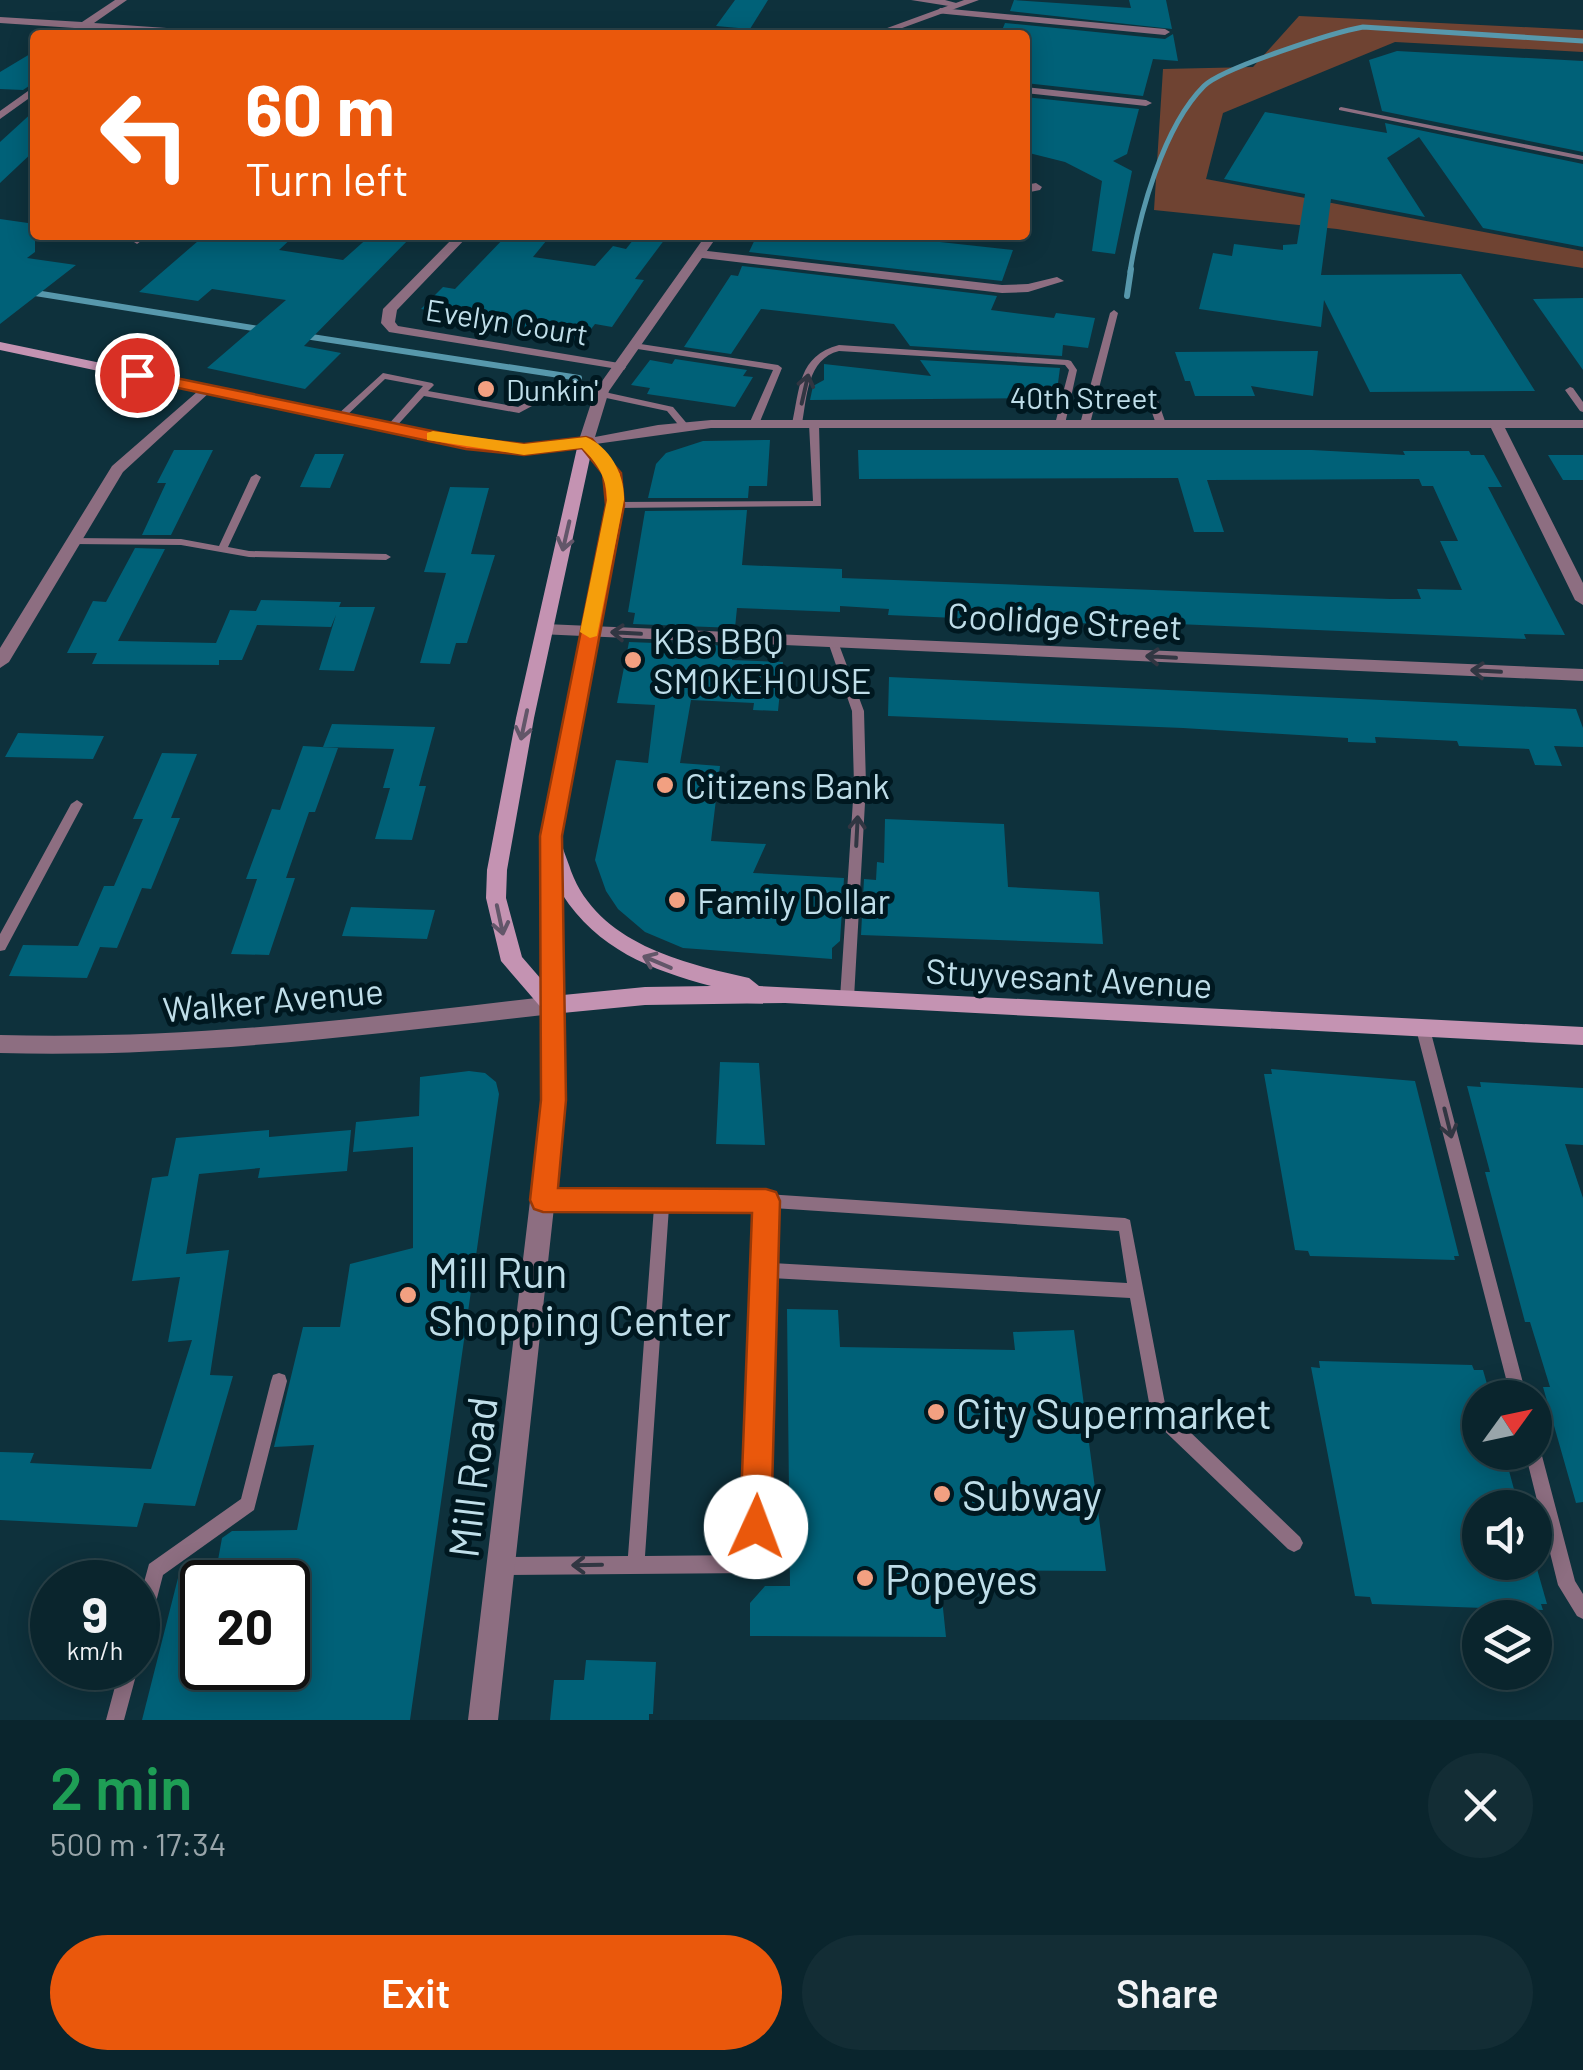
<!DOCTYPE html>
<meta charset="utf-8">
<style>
:root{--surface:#0a252d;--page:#132d35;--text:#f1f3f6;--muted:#99a5aa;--line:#2a4249;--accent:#ea580c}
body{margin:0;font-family:Barlow,sans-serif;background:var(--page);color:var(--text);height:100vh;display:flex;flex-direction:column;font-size:38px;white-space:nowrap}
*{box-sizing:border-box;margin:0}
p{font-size:32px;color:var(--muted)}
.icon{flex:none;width:55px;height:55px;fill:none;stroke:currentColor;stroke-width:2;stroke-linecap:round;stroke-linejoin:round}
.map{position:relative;height:1720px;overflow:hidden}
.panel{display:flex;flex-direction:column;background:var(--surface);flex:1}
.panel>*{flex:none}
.top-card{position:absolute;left:30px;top:30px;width:1000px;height:210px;border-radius:10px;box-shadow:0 5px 25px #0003,0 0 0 2px var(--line);background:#ea580c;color:#fff;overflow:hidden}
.needle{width:65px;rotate:57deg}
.buttons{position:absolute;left:1462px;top:1380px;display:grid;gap:20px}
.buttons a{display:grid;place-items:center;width:90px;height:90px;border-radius:50%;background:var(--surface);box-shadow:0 5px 25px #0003,0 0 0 2px var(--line);font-size:50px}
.speed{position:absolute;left:30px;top:1560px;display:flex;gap:20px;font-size:50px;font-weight:700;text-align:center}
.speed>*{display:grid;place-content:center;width:130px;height:130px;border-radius:50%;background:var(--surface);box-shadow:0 5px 25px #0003,0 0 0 2px var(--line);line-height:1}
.speed small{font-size:25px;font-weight:400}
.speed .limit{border:5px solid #111;border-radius:15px;background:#fff;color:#111}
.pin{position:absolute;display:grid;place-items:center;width:85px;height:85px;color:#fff;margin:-42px;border:5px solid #fff;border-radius:50%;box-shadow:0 2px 10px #0007}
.me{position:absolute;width:110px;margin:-55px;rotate:2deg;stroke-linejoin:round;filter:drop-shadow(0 0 8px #0008)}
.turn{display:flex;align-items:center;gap:35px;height:210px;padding:0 50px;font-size:45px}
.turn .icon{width:130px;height:130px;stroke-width:2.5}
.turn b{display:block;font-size:70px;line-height:85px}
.round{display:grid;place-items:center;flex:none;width:105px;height:105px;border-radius:52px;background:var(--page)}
.headline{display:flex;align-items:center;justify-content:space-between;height:170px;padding:0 50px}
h1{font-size:60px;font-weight:600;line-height:75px;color:#1e9e55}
.primary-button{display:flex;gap:20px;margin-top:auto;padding:20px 50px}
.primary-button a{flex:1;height:115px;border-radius:60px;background:var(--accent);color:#fff;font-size:40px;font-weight:600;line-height:115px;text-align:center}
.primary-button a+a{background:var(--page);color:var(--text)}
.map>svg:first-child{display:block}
</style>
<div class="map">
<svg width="1583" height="1720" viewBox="0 0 1583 1720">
<rect width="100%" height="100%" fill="#0e313c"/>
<!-- green -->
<path fill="#6f4332" d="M1299,16L1583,30V52L1395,42L1223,113L1206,179L1583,251V268L1337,229L1154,210L1163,69L1253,67Z"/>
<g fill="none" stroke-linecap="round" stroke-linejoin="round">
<!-- stream-far1 -->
<path stroke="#5798ac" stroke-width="5" d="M1130,272C1139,215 1163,127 1204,86C1222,68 1335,32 1363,27L1583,41"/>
<!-- stream -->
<path stroke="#5798ac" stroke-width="6" d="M29,292L265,330
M1127,296L1131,269
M305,336L579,378
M1111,392L1112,405"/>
</g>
<!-- building -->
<path fill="#006178" d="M735,0H768L750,29L716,26Z
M1014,0L1131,8L1129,0H1166L1172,29L1010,11Z
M1005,23L1165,39L1173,34L1178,61L1153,59L1143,96L1025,83V35H1000Z
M35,51V82L23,90L0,89V72Z
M1397,51L1583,61V152L1382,111L1369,60Z
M1025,97L1139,109L1127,154L1113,161L1132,171L1115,254L1092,251L1102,181L1065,162L1025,152Z
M35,110V150L0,183V142Z
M1265,112L1387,133L1385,123L1583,164V247L1483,228L1419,137L1387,158L1425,217L1331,199L1321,275L1461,274L1535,391L1370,392L1324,300L1321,327L1199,309L1213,253L1232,256L1234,244L1283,250V245L1297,244L1305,194L1224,179Z
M0,219L35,224V252L27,258L76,265L0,324Z
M205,235H295L279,250L343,260L371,235H413L304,346L341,353L305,389L207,368L286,300L212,289L198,301L139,292Z
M507,235H551L533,257L595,266L613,246L626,249L637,235H668L635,279L644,280L612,327L595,324L581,342L421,309L443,287L455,289Z
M757,235L831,238L832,235H876L1013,250L1002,281L749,252Z
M742,266L997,296L991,310L1054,318L1056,313L1095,318L1088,348L1063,345L1062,356L910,346L894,324L761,309L731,354L684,347L731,275L738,276Z
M1583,298V370L1533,299Z
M1318,351L1313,396L1251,386L1255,396H1195L1190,381H1185L1175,352Z
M675,359L747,370L743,376L753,377L735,407L647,394L650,388L631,385L650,360L672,364Z
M920,360L1060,368L1056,398L810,400L813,386L824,380V364L931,376Z
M770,440L767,486H749L748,498H648L656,464L666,453L703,441Z
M174,450H213L171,535H142L166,483H157Z
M858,450H1312L1405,455L1403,451H1469L1471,455H1484L1502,487H1488L1565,635L1524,634L1526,639L1129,622V625L1021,621L888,615L889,609L840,606V612L737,608L735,628L633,624L635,613L628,612L645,511L747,510L742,565L842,569V578L1390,599H1421L1417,589L1462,590L1440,541H1458L1433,486H1422L1419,479L1207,480L1224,532H1194L1178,478L859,479Z
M315,454H344L330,488L300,487Z
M1548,455H1583V480H1563Z
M450,487L489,488L471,554L495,555L467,643H456L450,664L420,663L446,573L424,572Z
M135,548L165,549L118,641L216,643L230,610L256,611L261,600L341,602L339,607H375L354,671L319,670L336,615L331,627L257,625L242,660H219V665L92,664L97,653H67L93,601L106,602Z
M629,642L733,646L732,660L783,662L778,711L753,710L754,703L691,700L680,763L720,766L711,841L766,844L753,873L844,878L840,941L832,948V959L683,948L645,932L618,909L606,891L595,860L616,760L648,763L655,705L617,703Z
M889,677L1576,709L1583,728V747L1554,746L1562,766L1535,765L1529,749L1459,746L1457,741L1375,737L1376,743L1348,742V738L1183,728L888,716Z
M332,724L435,727L419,786H426L412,840L375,839L390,788H383L394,749L323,747Z
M18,733L104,736L93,759L5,757Z
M303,746L338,748L315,812H309L286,878H295L269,955L231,954L257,879H246L272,809L280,810Z
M162,753L197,754L171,818H180L151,889L142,888L117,948L100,947L87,978L9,976L23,945L78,946L104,886H114L143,819H133Z
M885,819L1004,824L1008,887L1099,892L1103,944L861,935L864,879L876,880L877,862L884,863Z
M351,907L435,910L427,939L342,936Z
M720,1062L759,1063L765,1145L716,1144Z
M1271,1069L1415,1081L1459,1256H1454L1455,1260L1310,1256L1308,1251L1295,1250L1264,1074H1272Z
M469,1071L485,1073L496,1082L499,1094L410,1720H142L179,1574L202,1572V1668H288V1582H214L222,1538L232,1531L297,1530L314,1445L274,1447L303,1327H340L350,1264L413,1248V1147L353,1152L356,1122L419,1116L420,1077Z
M1480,1082L1583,1088V1145L1565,1144L1583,1198V1502L1576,1503L1543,1387H1550L1530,1322H1525L1485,1172H1490L1467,1086L1481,1087Z
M269,1130V1137L351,1130L347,1171L258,1178L260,1168L199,1174L186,1254L229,1250L210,1375L233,1376L195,1506L144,1503L137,1527L0,1520V1452L34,1453L30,1463L151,1469L192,1340L168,1342L180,1277L132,1281L152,1178L168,1176L176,1138Z
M787,1309L838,1310L840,1347L1015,1350L1013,1332L1074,1330L1106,1571L939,1570L946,1637L750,1636V1603L765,1586H790Z
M1319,1361L1472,1365L1474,1370H1483L1491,1398H1480V1452H1504L1519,1508H1480V1562H1535L1547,1604H1541L1543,1610L1372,1604L1370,1597L1355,1596L1311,1367L1320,1368Z
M586,1660L656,1662L653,1714H649V1720H550L554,1680H584Z"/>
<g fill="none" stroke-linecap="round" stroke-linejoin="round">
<!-- service -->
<path fill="#8d6e81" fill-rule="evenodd" d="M1341,107L1583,156V160L1339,110V108Z
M1114,310L1118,313L1090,424L1085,427L1082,426L1080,424L1110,313Z
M634,343L778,365L782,368L759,424L754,427L749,424L773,370L631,348V344Z
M839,345L1068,360L1071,361L1077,370L1065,424L1060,427L1055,424L1069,370L1065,365L839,351C807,359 807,397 802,424L797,427L794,426L792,424C800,388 798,356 839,345Z
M383,373L432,383L434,385L428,391L518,407L543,393L597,397L602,400L597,403L545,399L519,413L424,396L393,430H387V426L423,386L385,379L343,419H337V415Z
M1570,387L1573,388L1583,402V412L1580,411L1565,390Z
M600,391L673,407L689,426L684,429L681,428L667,411L597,396L595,394Z
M1153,398L1158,401L1166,424L1164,426L1161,427L1156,424L1148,401Z
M814,421L819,424L821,506L615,508L610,505L615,502L813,501L809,424Z
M256,474L261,477L228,547L249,551L386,554L391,557L386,560L249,557L181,545L72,544L67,541L72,538L181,539L219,546L251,477Z
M833,638L838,642L864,711L866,785L854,998L852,1002L847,1003L842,1002L840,998L854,785L852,711L828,642Z
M77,800L83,804L5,950L0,951V934L71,804Z
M1423,1023L1428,1025L1430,1029L1527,1398H1511L1416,1029L1418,1025Z
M662,1191L668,1194H766L1125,1218L1130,1220L1166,1409L1300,1537L1303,1543L1300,1549L1294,1552L1288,1549L1152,1419L1130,1298L771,1278L763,1564L760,1570L754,1573L501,1575L495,1572L492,1566L495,1560L501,1557L628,1556L654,1207H543L538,1205L536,1200L538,1195L543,1193L656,1194ZM669,1207L758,1208L745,1555L645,1556ZM773,1208L1119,1231L1127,1283L772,1263Z
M279,1373L285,1375L287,1381L254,1510L163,1575L147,1637L144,1643L138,1646V1604L149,1564L241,1499L271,1381L273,1375Z
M1535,1444L1539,1446L1541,1452L1575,1581L1583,1594V1619L1577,1616L1558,1585L1525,1452H1535Z
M138,1666V1668L124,1720H106L120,1668Z"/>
<!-- minor -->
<path fill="#8d6e81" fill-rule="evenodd" d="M115,0H127L94,23L225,32L230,35H179L0,23V17L82,22Z
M911,0H945L960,4L955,7Z
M940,8L1165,29L1170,32L1165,35L936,13Z
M35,86V94L0,119V111Z
M1025,87L1146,100L1152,103L1146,106L1025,93Z
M1036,183L1042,187L1040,190L1025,193V185Z
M135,235H149L137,244L131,240Z
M456,235H469L397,310L395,322L398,326L619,363L626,367L624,370L389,332L381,323L383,309Z
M699,250L1002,285L1028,284L1057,277L1064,281L1028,292L1002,293L694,257L693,254Z
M205,385L212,389L210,392L123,472L9,662L0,668V648L112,466Z
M1496,420L1503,424L1583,583V605L1575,600L1489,424Z
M545,624L1583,669V681L539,634L536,630L539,626Z
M552,996L560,999L563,1005L560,1011L552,1014C368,1035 186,1058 0,1053V1035C186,1040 368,1018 552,996Z"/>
<!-- tertiary -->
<path fill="#8d6e81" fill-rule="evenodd" d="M964,0H979L883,35H868Z
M706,235H718L609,391L595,437L658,425L711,420H1583V428H711L581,446L578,443L595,391Z
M552,996L560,999L563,1005L565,1065L562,1134L498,1720H468L538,1134L543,1065L541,1005L544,999Z"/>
<!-- secondary -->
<path fill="#c493b2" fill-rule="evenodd" d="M0,342L466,439L523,444L591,440L620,473L624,501L561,835C561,848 567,858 571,871C598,943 682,963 749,978L759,986L1583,1027V1045L785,1003L645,1005L552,1014L544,1011L501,961L486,898L487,870L516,718L577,448L523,454L466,449L0,350ZM590,458L604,474L608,501L541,835V979L522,957L506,898L507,870L534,718ZM562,894C597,949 651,970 711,986L645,987L563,995Z"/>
</g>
<!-- one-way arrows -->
<defs><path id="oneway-shaft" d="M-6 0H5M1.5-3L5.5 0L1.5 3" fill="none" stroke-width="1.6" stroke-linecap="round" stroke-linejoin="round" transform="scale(2.5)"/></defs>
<g stroke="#313642">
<use href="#oneway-shaft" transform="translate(805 389) rotate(-77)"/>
<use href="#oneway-shaft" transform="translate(626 633) rotate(-177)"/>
<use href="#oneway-shaft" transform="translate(1161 657) rotate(-177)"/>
<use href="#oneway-shaft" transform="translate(1486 671) rotate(-177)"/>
<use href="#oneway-shaft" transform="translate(857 831) rotate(-87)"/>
<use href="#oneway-shaft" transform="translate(1448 1123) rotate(76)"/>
<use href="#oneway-shaft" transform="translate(587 1565) rotate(179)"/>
</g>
<g stroke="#625669">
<use href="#oneway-shaft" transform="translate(566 536) rotate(103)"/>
<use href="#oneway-shaft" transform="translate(524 725) rotate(102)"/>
<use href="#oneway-shaft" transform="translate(500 920) rotate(78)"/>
<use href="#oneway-shaft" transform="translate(657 962) rotate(-157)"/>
</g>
<!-- route -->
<path fill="#ea580c" stroke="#983908" stroke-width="2.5" d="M137,370L466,438L524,444L586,437L592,439L621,473L624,505L562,836L566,1100L558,1188L766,1189L776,1192L780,1201L771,1527L767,1538L756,1543L744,1538L740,1527L752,1213L543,1212L534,1209L530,1200L541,1100L540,836L606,505L603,474L582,448L524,455L466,449L131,378V371Z"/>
<!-- slow -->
<path fill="#f59e0b" d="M433,431L524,444L586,437C610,447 625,475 624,500L597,636L590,638L580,632L607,500C607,478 598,464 582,448L524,455L427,440V433Z"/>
<!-- markers -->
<g fill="#f2a081" stroke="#001820" stroke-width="4">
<circle cx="486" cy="389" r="10"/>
<circle cx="633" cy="660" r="10"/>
<circle cx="665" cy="785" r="10"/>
<circle cx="677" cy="900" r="10"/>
<circle cx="408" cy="1295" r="10"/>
<circle cx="936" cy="1412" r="10"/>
<circle cx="942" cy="1494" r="10"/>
<circle cx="865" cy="1578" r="10"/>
</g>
<g text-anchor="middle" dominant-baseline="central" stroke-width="10" stroke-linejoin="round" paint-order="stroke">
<!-- far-street labels -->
<g font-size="30" fill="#bfdee9" stroke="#001820">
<text transform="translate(507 321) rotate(9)">Evelyn Court</text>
<text x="1084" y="397">40th Street</text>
</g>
<!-- far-poi labels -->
<g font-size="30" fill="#bfdee9" stroke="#001820" text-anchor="start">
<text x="506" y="389">Dunkin'</text>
</g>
<!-- street labels -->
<g font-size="35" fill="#bfdee9" stroke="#001820">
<text transform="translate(1065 620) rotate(3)">Coolidge Street</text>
<text transform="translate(1069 977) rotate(3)">Stuyvesant Avenue</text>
<text transform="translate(273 999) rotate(-5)">Walker Avenue</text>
</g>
<!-- poi labels -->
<g font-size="35" fill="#bfdee9" stroke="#001820" text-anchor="start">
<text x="653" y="640">KBs BBQ<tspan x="653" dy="40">SMOKEHOUSE</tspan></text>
<text x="685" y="785">Citizens Bank</text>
<text x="697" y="900">Family Dollar</text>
</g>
<!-- near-poi labels -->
<g font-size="42" fill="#bfdee9" stroke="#001820" text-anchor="start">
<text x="428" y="1271">Mill Run<tspan x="428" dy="48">Shopping Center</tspan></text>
<text x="956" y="1412">City Supermarket</text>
<text x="962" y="1494">Subway</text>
<text x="885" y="1578">Popeyes</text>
</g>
<!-- near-street labels -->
<g font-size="42" fill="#bfdee9" stroke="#001820">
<text transform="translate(471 1477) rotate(-83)">Mill Road</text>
</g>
</g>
</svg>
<div class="buttons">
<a><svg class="needle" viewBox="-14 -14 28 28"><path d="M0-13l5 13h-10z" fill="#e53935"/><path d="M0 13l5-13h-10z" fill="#99a5aa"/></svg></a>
<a><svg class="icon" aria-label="sound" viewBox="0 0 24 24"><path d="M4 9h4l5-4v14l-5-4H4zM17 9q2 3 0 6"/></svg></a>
<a><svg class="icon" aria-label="layers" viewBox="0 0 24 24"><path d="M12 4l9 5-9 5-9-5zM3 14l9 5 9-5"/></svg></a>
</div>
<div class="speed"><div>9<small>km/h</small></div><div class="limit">20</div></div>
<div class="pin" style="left:137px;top:375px;background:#d93025"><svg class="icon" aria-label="arrive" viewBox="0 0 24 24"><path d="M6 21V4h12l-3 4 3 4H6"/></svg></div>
<svg class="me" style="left:756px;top:1527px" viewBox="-20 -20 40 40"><circle r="19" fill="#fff"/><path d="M0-13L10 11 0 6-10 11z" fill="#ea580c"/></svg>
<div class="top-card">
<div class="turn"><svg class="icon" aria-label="left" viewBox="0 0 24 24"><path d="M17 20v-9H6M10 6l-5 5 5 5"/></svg><div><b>60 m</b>Turn left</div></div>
</div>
</div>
<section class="panel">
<div class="headline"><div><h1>2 min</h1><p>500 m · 17:34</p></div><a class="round"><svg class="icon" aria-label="close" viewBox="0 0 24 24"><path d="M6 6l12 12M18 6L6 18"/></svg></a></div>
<div class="primary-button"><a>Exit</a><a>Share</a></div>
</section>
